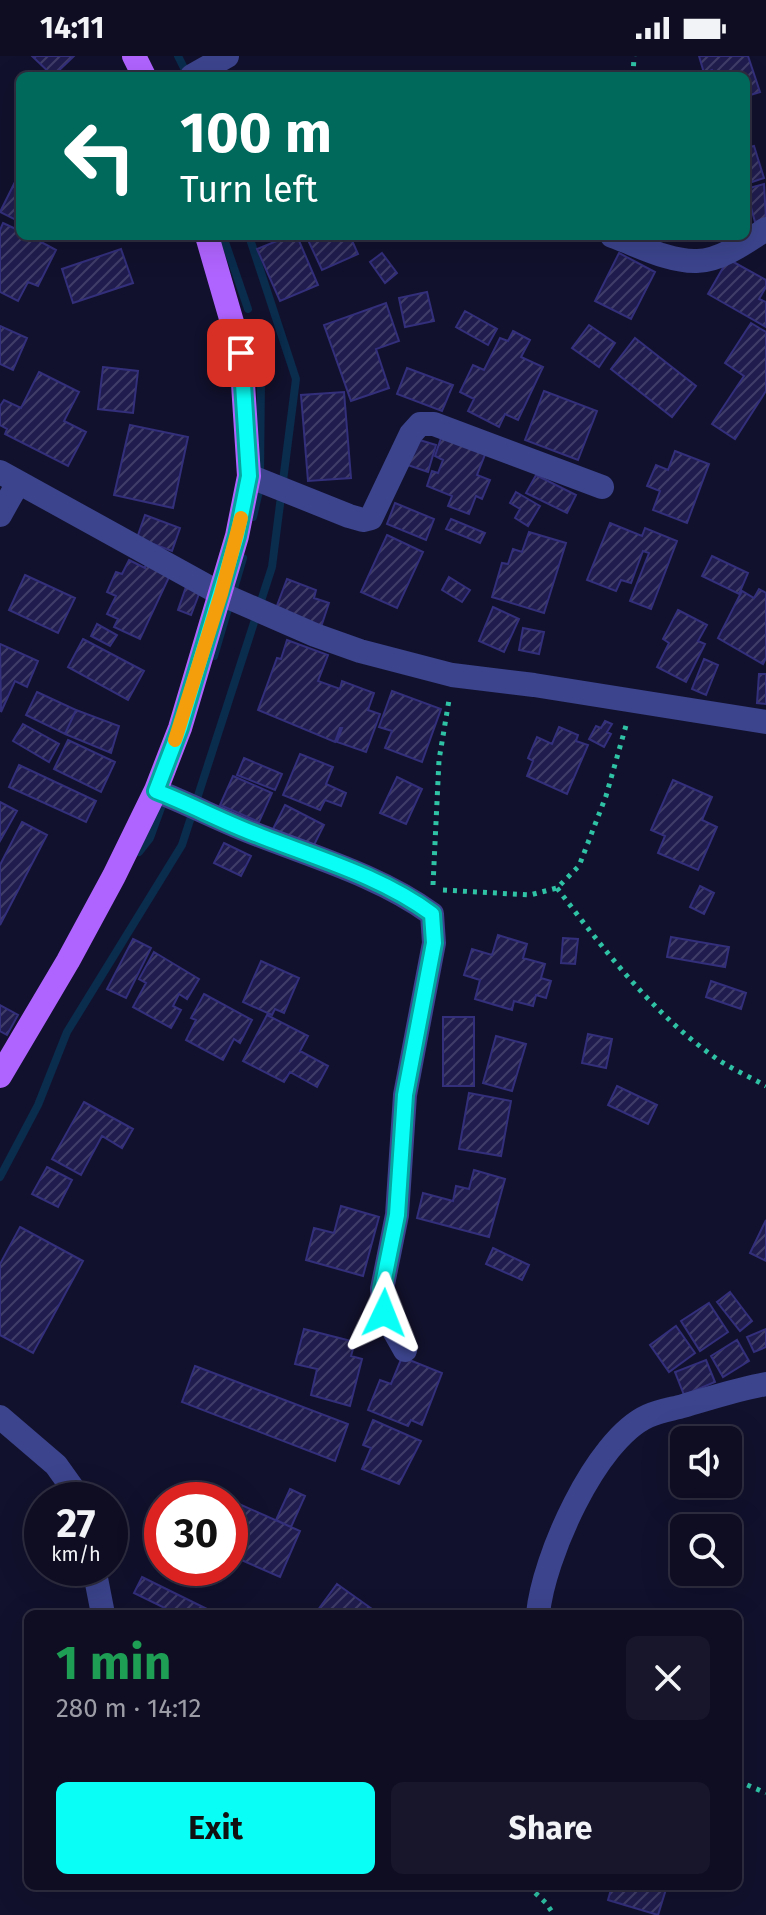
<!DOCTYPE html>
<meta charset="utf-8">
<style>
:root{--surface:#0e0d22;--page:#17162a;--text:#f1f3f6;--muted:#9b9ca5;--line:#2e2d40;--accent:#09fff6}
body{margin:0;font-family:"Fira Sans",sans-serif;background:var(--page);color:var(--text);height:100vh;display:flex;flex-direction:column;font-size:30px;white-space:nowrap}
*{box-sizing:border-box;margin:0}
p{font-size:26px;color:var(--muted)}
.icon{flex:none;width:44px;height:44px;fill:none;stroke:currentColor;stroke-width:2;stroke-linecap:round;stroke-linejoin:round}
.map{position:relative;flex:1;overflow:hidden}
.side{position:absolute;left:24px;top:1554px;width:718px;height:280px;display:flex;flex-direction:column;background:var(--surface);border-radius:12px;box-shadow:0 8px 32px #0002,0 0 0 2px var(--line)}
.side>*{flex:none}
.hud{position:absolute;left:16px;top:16px;width:734px;height:168px;border-radius:12px;box-shadow:0 8px 32px #0002,0 0 0 2px var(--line);background:#00695c;color:#fff;overflow:hidden}
.buttons{position:absolute;left:670px;top:1370px;display:grid;gap:16px}
.buttons a{display:grid;place-items:center;width:72px;height:72px;border-radius:12px;background:var(--surface);box-shadow:0 8px 32px #0002,0 0 0 2px var(--line);font-size:40px}
.speed{position:absolute;left:24px;top:1426px;display:flex;gap:16px;font-size:40px;font-weight:700;text-align:center}
.speed>*{display:grid;place-content:center;width:104px;height:104px;border-radius:50%;background:var(--surface);box-shadow:0 8px 32px #0002,0 0 0 2px var(--line);line-height:1}
.speed small{font-size:20px;font-weight:400}
.speed .limit{border:12px solid #d22;background:#fff;color:#111}
.pin{position:absolute;display:grid;place-items:center;width:68px;height:68px;color:#fff;margin:-34px;border-radius:16px;box-shadow:0 4px 12px #0006}
.me{position:absolute;width:88px;margin:-44px;rotate:2deg;stroke-linejoin:round;filter:drop-shadow(0 0 6px #0008)}
.turn{display:flex;align-items:center;gap:28px;height:168px;padding:0 32px;font-size:36px}
.turn .icon{width:104px;height:104px;stroke-width:2.5}
.turn b{display:block;font-size:56px;line-height:68px}
.round{display:grid;place-items:center;flex:none;width:84px;height:84px;border-radius:12px;background:var(--page)}
.head{display:flex;align-items:center;justify-content:space-between;height:136px;padding:0 32px}
h1{font-size:48px;font-weight:700;line-height:60px;color:#1e9e55}
.action{display:flex;gap:16px;margin-top:auto;padding:16px 32px}
.action a{flex:1;height:92px;border-radius:12px;background:var(--accent);color:#111;font-size:32px;font-weight:700;line-height:92px;text-align:center}
.action a+a{background:var(--page);color:var(--text)}
.status{display:flex;justify-content:space-between;align-items:center;height:56px;padding:0 40px;background:var(--surface);direction:ltr}
.status svg{height:22px;fill:currentColor}
.map>svg:first-child{display:block}
</style>
<div class="status"><b>14:11</b><svg viewBox="0 0 49 12"><path d="M0 12V9h3v3zM5 12V6h3v6zM10 12V3h3v9zM15 12V0h3v12zM26 1h20v11H26zM47 4h2v5h-2z"/></svg></div>
<div class="map">
<svg width="766" height="1859" viewBox="0 0 766 1859">
<defs>
<pattern id="building-hatch" width="6" height="6" patternUnits="userSpaceOnUse" patternTransform="scale(2)"><rect width="6" height="6" fill="#201d4e"/><path d="M-1 1l2-2M0 6l6-6M5 7l2-2" fill="none" stroke="#403d69"/></pattern>
</defs>
<rect width="100%" height="100%" fill="#12112d"/>
<g fill="none" stroke-linecap="round" stroke-linejoin="round">
<!-- stream -->
<path stroke="#0a2c4d" stroke-width="8" d="M178,0L188,20
M223,180L248,253
M251,268L258,308
M260,419L261,323
M253,461L259,435
M214,600L243,502
M139,796L150,782L165,741
M0,1121L38,1049L67,976L182,789L272,511L296,323L249,180"/>
</g>
<!-- building -->
<path fill="url(#building-hatch)" stroke="#332f7b" stroke-width="2" d="M32,0H74L53,20Z
M699,0H748L760,36L747,40L749,48H746V20H714L712,14L704,17Z
M754,90L764,122L746,128V92Z
M20,116V166L0,156Z
M764,128L766,163L755,166L746,133Z
M3,167L20,175V180H30L56,194L38,230L28,226L18,245L0,236V174Z
M289,180H297L318,229L280,245L257,193Z
M317,180H350L358,198L322,214L308,184Z
M121,193L133,227L73,247L62,213Z
M382,197L397,217L385,227L370,206Z
M619,197L655,216L631,263L595,245Z
M728,203L766,224V231L759,243L766,246V271L708,238Z
M427,236L434,265L405,271L399,242Z
M386,247L399,285L376,293L389,332L351,345L324,269Z
M465,255L497,273L488,289L456,271Z
M751,267L766,276V335L735,383L712,368L744,320L725,307Z
M589,269L615,287L599,311L572,292Z
M0,270L27,282L13,314L0,308Z
M513,275L530,284L521,301L543,311L518,364L505,358L499,371L468,355L474,343L460,336L473,309L484,314L500,282L508,285Z
M635,282L696,330L672,361L611,313Z
M103,311L138,315L133,357L98,353Z
M407,312L453,329L442,355L397,338Z
M39,316L79,336L64,365L86,376L68,410L5,378L7,373L0,369V350L4,344L21,352Z
M544,335L597,355L578,404L525,384Z
M344,336L351,422L308,425L301,339Z
M130,369L188,381L173,452L114,439Z
M442,379L486,396L477,419L490,424L482,443L476,440L469,458L448,450L452,440L427,430L432,415L438,417L443,404L435,400Z
M413,382L436,389L428,416L405,408Z
M675,395L709,408L687,467L653,454L660,435L647,430L656,409L668,414Z
M536,419L576,439L567,457L526,437Z
M516,436L540,450L528,470L515,462L520,453L510,447Z
M395,447L434,463L426,484L387,468Z
M145,459L180,472L172,495L137,482Z
M451,463L485,477L480,487L446,473Z
M610,467L642,480L645,472L677,485L651,553L630,545L649,497L643,495L631,527L621,524L616,535L587,524Z
M529,476L566,487L544,557L492,541L502,507L508,508L513,493L522,496Z
M387,479L423,496L397,552L361,536Z
M712,500L748,517L739,538L702,520Z
M129,504L145,512L146,508L170,519L140,583L114,571L118,563L107,558L116,540L107,536L116,516L122,518Z
M25,519L75,542L58,577L9,554Z
M449,521L470,534L462,546L442,534Z
M287,523L316,534L314,542L329,547L321,571L275,555Z
M188,525L202,530L191,559L178,554Z
M759,533L766,537V602L763,608L718,582L742,535L754,542Z
M493,551L519,563L504,596L479,585Z
M678,554L707,569L698,585L705,588L686,626L657,611L669,587L663,583Z
M97,568L117,579L110,590L91,580Z
M523,572L544,576L539,598L519,594Z
M83,583L144,615L128,644L68,611Z
M287,584L328,599L318,625L340,633L342,625L374,637L368,654L380,658L366,696L337,686L342,672H340L335,686L258,654L277,602L281,603Z
M0,588L38,605L27,631L15,625L1,656Z
M704,603L718,609L706,639L692,633Z
M759,618H766V648L757,647Z
M392,635L441,653L422,706L385,692L392,675L379,671Z
M37,636L76,654L65,678L26,659Z
M76,654L119,670L111,697L65,678Z
M605,665L612,668L607,676L611,678L604,691L589,683L596,670L601,672Z
M23,668L59,688L49,706L13,685Z
M559,671L578,679L576,685L588,689L567,738L527,720L533,705L528,702L537,681L552,688Z
M68,684L115,706L101,736L54,713Z
M300,698L333,711L326,728L346,737L341,750L325,744L320,754L283,739Z
M244,702L282,718L275,734L237,719Z
M19,709L96,745L86,766L9,731Z
M233,720L272,737L259,766L220,749Z
M397,721L422,733L406,768L380,757Z
M673,724L712,741L702,764L717,771L698,814L658,797L665,780L651,774Z
M0,746L17,755L0,785Z
M285,749L324,769L312,793L273,773Z
M22,766L47,779L0,869V809Z
M224,787L251,800L241,820L214,807Z
M700,830L714,837L704,858L690,851Z
M498,879L527,888L523,902L545,908L541,922L551,925L546,942L536,939L533,950L514,945L512,954L475,943L480,924L464,919L472,893L492,899Z
M671,881L729,891L725,911L667,901Z
M563,882L578,883L575,908L561,907Z
M133,883L151,892L126,942L107,933Z
M154,896L199,923L187,943L179,938L173,950L181,954L171,972L133,951L146,927L139,923Z
M261,905L299,922L284,957L275,953L272,959L243,946Z
M711,925L746,937L741,953L706,941Z
M204,938L252,964L240,987L234,983L223,1004L186,984L196,964L191,962Z
M0,949L18,959L7,979L0,975Z
M267,959L308,980L300,995L328,1010L317,1031L290,1016L284,1026L243,1005Z
M443,961H474V1030H443Z
M588,978L612,983L606,1012L582,1007Z
M496,980L526,988L512,1035L483,1027Z
M617,1030L657,1049L648,1068L608,1049Z
M469,1037L511,1045L501,1100L459,1093Z
M84,1046L133,1073L122,1092L102,1080L81,1119L52,1103Z
M47,1111L72,1124L58,1151L32,1138Z
M474,1114L505,1123L489,1181L417,1162L423,1137L453,1145L456,1130L469,1133Z
M341,1150L379,1161L363,1220L306,1204L314,1172L334,1177Z
M766,1164V1205L750,1197Z
M20,1171L83,1205L33,1297L0,1279V1208Z
M493,1192L529,1209L522,1224L486,1208Z
M730,1236L752,1265L740,1275L717,1246Z
M709,1247L728,1276L700,1295L681,1265Z
M676,1270L695,1297L669,1316L650,1289Z
M304,1273L355,1286L351,1300L362,1303L350,1350L311,1339L317,1313L295,1308Z
M766,1273V1291L754,1296L747,1281Z
M737,1284L749,1305L723,1321L711,1300Z
M402,1301L442,1317L422,1369L411,1364L408,1370L368,1354L380,1324L391,1328Z
M706,1304L715,1326L684,1339L675,1316Z
M195,1310L348,1368L335,1405L182,1346Z
M373,1364L421,1385L399,1428L362,1413L371,1392L363,1389Z
M290,1433L305,1440L291,1471L276,1464Z
M230,1444L300,1475L280,1521L230,1499Z
M142,1521L211,1555L209,1558H177L134,1537Z
M337,1528L379,1558H315Z
M612,1830H667L658,1859L608,1844Z"/>
<g fill="none" stroke-linecap="round" stroke-linejoin="round">
<!-- path -->
<path stroke="#2fc2a5" stroke-width="5" stroke-dasharray="4 6" stroke-linecap="butt" d="M633,20L634,0
M433,829L439,704L449,644
M557,832C604,894 653,958 717,1003C732,1013 750,1021 766,1030
M443,834L530,839L557,832L579,810L606,740L627,666
M738,1725L766,1737
M528,1830L546,1847L554,1859"/>
<!-- minor -->
<path stroke="#3c448d" stroke-width="24" d="M192,20L227,0
M612,180C638,189 669,206 697,205C720,205 748,185 766,173
M0,416L221,538L315,579L360,595L452,619L534,629L766,666
M249,420L349,460L363,464L371,462L411,378L420,368H434L602,431
M0,459L18,427
M156,735C190,748 223,766 258,779C317,802 381,821 432,858L434,887L405,1039L397,1159L382,1233L384,1257L405,1294
M0,1361L56,1409L81,1444
M94,1512L103,1558
M538,1558C543,1503 595,1384 648,1360C659,1355 672,1353 683,1350C711,1342 738,1333 766,1328"/>
<!-- major -->
<path stroke="#b064ff" stroke-width="24" d="M134,0L144,20
M0,1020L68,905L114,820L156,734L180,672L237,480L249,420L241,297L207,180"/>
</g>
<g fill="none" stroke-linecap="round" stroke-linejoin="round">
<!-- route casing -->
<g stroke="#06a6a0" stroke-width="20">
<path id="route" d="M241,297L249,420L237,480L180,672L156,735C190,748 223,766 258,779C316,802 381,820 432,858L434,887L405,1039L397,1159L382,1233L384,1257"/>
</g>
<!-- route -->
<use href="#route" stroke="#09fff6" stroke-width="14"/>
<!-- slow -->
<path stroke="#f59e0b" stroke-width="14" d="M175,684L221,538L241,462"/>
</g>
</svg>
<div class="buttons">
<a><svg class="icon" aria-label="sound" viewBox="0 0 24 24"><path d="M4 9h4l5-4v14l-5-4H4zM17 9q2 3 0 6"/></svg></a>
<a><svg class="icon" aria-label="search" viewBox="0 0 24 24"><circle cx="10" cy="10" r="6"/><path d="M15 15l6 6"/></svg></a>
</div>
<div class="speed"><div>27<small>km/h</small></div><div class="limit">30</div></div>
<div class="pin" style="left:241px;top:297px;background:#d93025"><svg class="icon" aria-label="arrive" viewBox="0 0 24 24"><path d="M6 21V4h12l-3 4 3 4H6"/></svg></div>
<svg class="me" style="left:384px;top:1257px" viewBox="-20 -20 40 40"><path d="M0-17L14 15 0 8-14 15z" fill="#09fff6" stroke="#fff" stroke-width="4"/></svg>
<div class="hud">
<div class="turn"><svg class="icon" aria-label="left" viewBox="0 0 24 24"><path d="M17 20v-9H6M10 6l-5 5 5 5"/></svg><div><b>100 m</b>Turn left</div></div>
</div>
<section class="side">
<div class="head"><div><h1>1 min</h1><p>280 m · 14:12</p></div><a class="round"><svg class="icon" aria-label="close" viewBox="0 0 24 24"><path d="M6 6l12 12M18 6L6 18"/></svg></a></div>
<div class="action"><a>Exit</a><a>Share</a></div>
</section>
</div>
